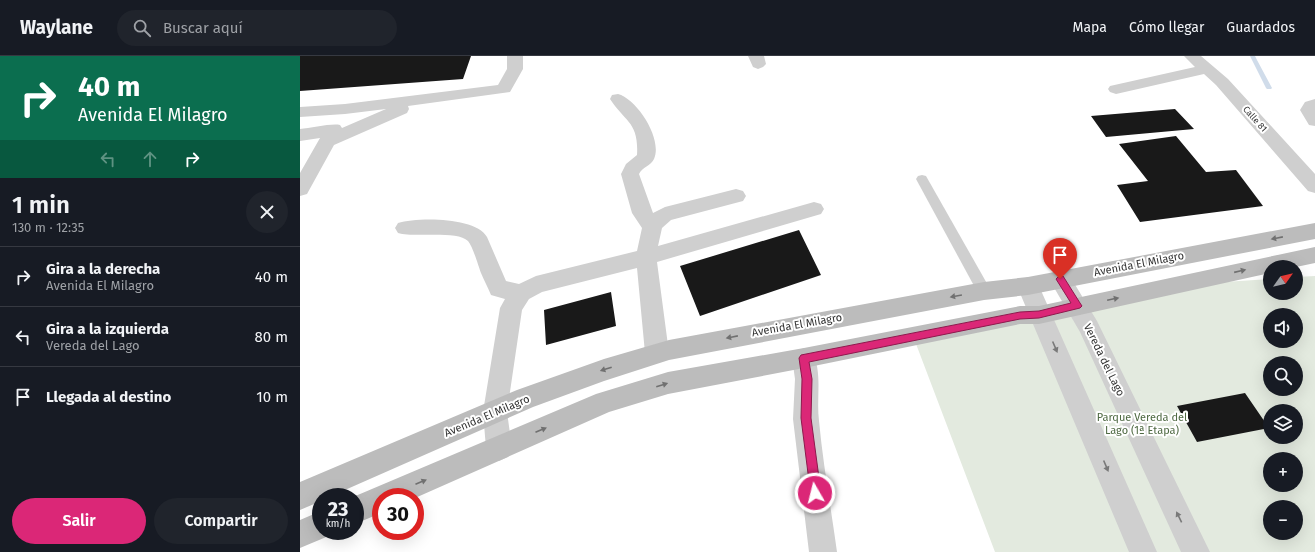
<!DOCTYPE html>
<html lang="es">
<meta charset="utf-8">
<style>
:root{--surface:#171b24;--page:#20242c;--text:#f1f3f6;--muted:#9ea1a6;--line:#363941;--accent:#db2777}
body{margin:0;font-family:"Fira Sans",sans-serif;background:var(--page);color:var(--text);height:100vh;display:flex;flex-direction:column;font-size:15px;white-space:nowrap}
*{box-sizing:border-box;margin:0}
p{font-size:13px;color:var(--muted)}
.icon{flex:none;width:22px;height:22px;fill:none;stroke:currentColor;stroke-width:2;stroke-linecap:round;stroke-linejoin:round}
.map{position:relative;flex:1;overflow:hidden}
.panel{display:flex;flex-direction:column;background:var(--surface);width:300px}
.panel>*{flex:none}
.top-card{background:#0b6e4f;color:#fff;overflow:hidden}
.needle{width:26px;rotate:56deg}
.fabs{position:absolute;left:963px;top:204px;display:grid;gap:8px}
.fabs a{display:grid;place-items:center;width:40px;height:40px;border-radius:50%;background:var(--surface);box-shadow:0 4px 16px #0002;font-size:20px}
.speed{position:absolute;left:12px;top:432px;display:flex;gap:8px;font-size:20px;font-weight:700;text-align:center}
.speed>*{display:grid;place-content:center;width:52px;height:52px;border-radius:50%;background:var(--surface);box-shadow:0 4px 16px #0002;line-height:1}
.speed small{font-size:10px;font-weight:400}
.speed .limit{border:6px solid #d22;background:#fff;color:#111}
.pin{position:absolute;display:grid;place-items:center;width:34px;height:34px;color:#fff;margin:-41px -17px;border-radius:50% 50% 50% 0;rotate:-45deg;box-shadow:0 0 4px #0007}
.pin .icon{rotate:45deg}
.me{position:absolute;width:44px;margin:-22px;rotate:352deg;stroke-linejoin:round;filter:drop-shadow(0 0 3px #0008)}
.turn{display:flex;align-items:center;gap:14px;height:84px;padding:0 12px;font-size:18px}
.turn .icon{width:52px;height:52px;stroke-width:2.5}
.turn b{display:block;font-size:28px;line-height:34px}
.lanes{display:flex;align-items:center;height:38px;padding:0 12px;background:#0003;justify-content:center;gap:20px;direction:ltr}
.lanes .off{opacity:.35}
.round{display:grid;place-items:center;flex:none;width:42px;height:42px;border-radius:21px;background:var(--page)}
.headline{display:flex;align-items:center;justify-content:space-between;height:68px;padding:0 12px}
h1{font-size:24px;font-weight:600;line-height:30px}
.primary-button{display:flex;gap:8px;margin-top:auto;padding:8px 12px}
.primary-button a{flex:1;height:46px;border-radius:24px;background:var(--accent);color:#fff;font-size:16px;font-weight:600;line-height:46px;text-align:center}
.primary-button a+a{background:var(--page);color:var(--text)}
ul{padding:0;list-style:none}
li{display:flex;align-items:center;gap:12px;height:60px;padding:0 12px;border-top:1px solid var(--line)}
li div{flex:1}
li b{display:block;font-size:15px}
li em{font-style:normal}
header{display:flex;align-items:center;gap:24px;box-sizing:border-box;height:56px;padding:0 20px;background:var(--surface);border-bottom:1px solid var(--line)}
header strong{font-size:19px}
nav{display:flex;gap:22px;margin-inline-start:auto;font-size:14px}
.search{width:280px;height:36px;background:var(--page);display:flex;align-items:center;gap:10px;box-sizing:border-box;padding:0 14px;border-radius:22px;color:var(--muted);font-size:15px}
main{display:flex;flex:1;min-height:0}
.map>svg:first-child{display:block}
</style>
<header>
<strong>Waylane</strong>
<div class="search"><svg class="icon" aria-label="search" viewBox="0 0 24 24"><circle cx="10" cy="10" r="6"/><path d="M15 15l6 6"/></svg>Buscar aquí</div>
<nav><a>Mapa</a><a>Cómo llegar</a><a>Guardados</a></nav>
</header>
<main>
<section class="panel">
<div class="top-card">
<div class="turn"><svg class="icon" aria-label="right" viewBox="0 0 24 24"><path d="M7 20v-9h11M14 6l5 5-5 5"/></svg><div><b>40 m</b>Avenida El Milagro</div></div>
<div class="lanes"><svg class="icon off" aria-label="left" viewBox="0 0 24 24"><path d="M17 20v-9H6M10 6l-5 5 5 5"/></svg><svg class="icon off" aria-label="ahead" viewBox="0 0 24 24"><path d="M12 20V5M6 11l6-6 6 6"/></svg><svg class="icon" aria-label="right" viewBox="0 0 24 24"><path d="M7 20v-9h11M14 6l5 5-5 5"/></svg></div>
</div>
<div class="headline"><div><h1>1 min</h1><p>130 m · 12:35</p></div><a class="round"><svg class="icon" aria-label="close" viewBox="0 0 24 24"><path d="M6 6l12 12M18 6L6 18"/></svg></a></div>
<ul>
<li><svg class="icon" aria-label="right" viewBox="0 0 24 24"><path d="M7 20v-9h11M14 6l5 5-5 5"/></svg><div><b>Gira a la derecha</b><p>Avenida El Milagro</p></div><em>40 m</em></li>
<li><svg class="icon" aria-label="left" viewBox="0 0 24 24"><path d="M17 20v-9H6M10 6l-5 5 5 5"/></svg><div><b>Gira a la izquierda</b><p>Vereda del Lago</p></div><em>80 m</em></li>
<li><svg class="icon" aria-label="arrive" viewBox="0 0 24 24"><path d="M6 21V4h12l-3 4 3 4H6"/></svg><div><b>Llegada al destino</b></div><em>10 m</em></li>
</ul>
<div class="primary-button"><a>Salir</a><a>Compartir</a></div>
</section>
<div class="map">
<svg width="1015" height="496" viewBox="0 0 1015 496">
<rect width="100%" height="100%" fill="#fff"/>
<!-- green -->
<path fill="#e3eadf" fill-rule="evenodd" d="M1015,220V496H695L613,280L878,229L970,223V237H996V221ZM970,259H996V285H970ZM970,307H996V333H970ZM970,355H996V381H970ZM970,403H996V429H970ZM970,451H996V477H970Z"/>
<g fill="none" stroke-linecap="round" stroke-linejoin="round">
<!-- stream -->
<path fill="#d0dcea" fill-rule="evenodd" d="M950,0H955L957,4L972,32L971,33H967L966,32Z"/>
</g>
<!-- building -->
<path fill="#191919" d="M0,0H171L163,23L0,35Z
M875,53L894,73L806,81L791,60Z
M876,80L906,116L936,114L963,150L840,166L817,129L848,125L819,88Z
M499,174L521,219L400,260L380,210Z
M311,236L316,270L246,289L244,254Z
M945,337L969,372L897,386L877,350Z"/>
<g fill="none" stroke-linecap="round" stroke-linejoin="round">
<!-- service -->
<path fill="#cfcfcf" fill-rule="evenodd" d="M622,119L626,120L689,231L690,235L689,239L684,240L679,239L616,123L618,120Z"/>
<!-- minor -->
<path fill="#cfcfcf" fill-rule="evenodd" d="M207,0H223V13L210,36L108,50L109,53L107,57L34,89L7,138L0,140V117L20,82L0,85V73C11,72 32,67 40,69L42,72L86,53L45,58L0,61V51L45,48L198,29L207,13Z
M448,0H464L466,8L463,11L458,13L453,11Z
M884,0H901L928,23L1015,118V137L1008,135L916,29L904,18L816,38L810,36L808,33L810,30L895,11Z
M318,38C337,43 363,83 354,103C351,110 342,111 339,118L353,157L365,151L436,133L443,135L446,140L443,145L371,164L362,172L358,190L514,146L521,148L524,153L521,158L357,206L369,297L365,304L357,307L349,304L345,297L337,212L242,236L229,243L222,254L207,356L212,392L208,401L199,405L190,401L186,392L183,356L200,252L205,243L191,239C188,232 184,224 181,217C178,209 173,191 168,185C157,174 114,182 98,177L95,172L98,167C118,161 176,161 187,181L206,225L219,228L236,220L337,195L342,172L332,157L321,118L326,108L337,99C339,66 325,66 310,43L312,39Z
M1015,43V70L1009,69L1000,54L1005,46Z
M760,214L768,217L797,265L910,496H881L780,276L749,223L752,217Z
M728,221L736,224L739,230L857,496H829L717,230L720,224Z
M504,292L512,295C523,317 516,341 519,365C523,408 531,452 537,496H509L493,363L495,323L492,302L496,295Z"/>
<!-- secondary -->
<path fill="#bcbcbc" fill-rule="evenodd" d="M1015,167V183L728,239L684,244L369,304L304,325L233,351L29,441H21V445L0,454V426L217,334L304,303L369,284L684,226L728,221Z
M1015,191V207L996,211H970V217L739,268H720L504,312L368,338L309,356L115,442L81,441V457L55,468V441H53L296,338L368,316L504,292L720,250H739Z
M21,455V475H32L31,479L0,492V464Z"/>
</g>
<!-- one-way arrows -->
<defs><path id="oneway-solid" d="M-6-.8H1V-3.2L6.5 0L1 3.2V.8H-6Z"/></defs>
<g fill="#707070">
<use href="#oneway-solid" transform="translate(977 182) rotate(169)"/>
<use href="#oneway-solid" transform="translate(940 215) rotate(-13)"/>
<use href="#oneway-solid" transform="translate(656 240) rotate(170)"/>
<use href="#oneway-solid" transform="translate(813 243) rotate(-12)"/>
<use href="#oneway-solid" transform="translate(432 281) rotate(169)"/>
<use href="#oneway-solid" transform="translate(306 313) rotate(162)"/>
<use href="#oneway-solid" transform="translate(362 329) rotate(-17)"/>
<use href="#oneway-solid" transform="translate(241 374) rotate(-23)"/>
<use href="#oneway-solid" transform="translate(121 426) rotate(-23)"/>
</g>
<g fill="#797979">
<use href="#oneway-solid" transform="translate(755 291) rotate(67)"/>
<use href="#oneway-solid" transform="translate(806 410) rotate(67)"/>
<use href="#oneway-solid" transform="translate(879 461) rotate(-116)"/>
</g>
<!-- route -->
<path fill="#db2777" stroke="#8e194d" d="M760,219L763,220L780,247L782,250L780,252L739,262L720,263L509,306L512,323L511,362L521,437L519,441L515,442L511,441L501,362L502,323L499,302L501,299L720,256L739,255L771,247L756,223Z"/>
<g text-anchor="middle" dominant-baseline="central" stroke-width="4" stroke-linejoin="round" paint-order="stroke">
<!-- far-street labels -->
<g font-size="9" fill="#323232" stroke="#fff">
<text transform="translate(955 63) rotate(48)">Calle 81</text>
</g>
<!-- street labels -->
<g font-size="11" fill="#323232" stroke="#fff">
<text transform="translate(839 208) rotate(-11)">Avenida El Milagro</text>
<text transform="translate(497 269) rotate(-10)">Avenida El Milagro</text>
<text transform="translate(804 304) rotate(64)">Vereda del Lago</text>
<text transform="translate(187 360) rotate(-23)">Avenida El Milagro</text>
</g>
<!-- park labels -->
<g font-size="11" fill="#4f6a43" stroke="#fff">
<text x="842" y="361">Parque Vereda del<tspan x="842" dy="13">Lago (1ª Etapa)</tspan></text>
</g>
</g>
</svg>
<div class="fabs">
<a><svg class="needle" viewBox="-14 -14 28 28"><path d="M0-13l5 13h-10z" fill="#e53935"/><path d="M0 13l5-13h-10z" fill="#9ea1a6"/></svg></a>
<a><svg class="icon" aria-label="sound" viewBox="0 0 24 24"><path d="M4 9h4l5-4v14l-5-4H4zM17 9q2 3 0 6"/></svg></a>
<a><svg class="icon" aria-label="search" viewBox="0 0 24 24"><circle cx="10" cy="10" r="6"/><path d="M15 15l6 6"/></svg></a>
<a><svg class="icon" aria-label="layers" viewBox="0 0 24 24"><path d="M12 4l9 5-9 5-9-5zM3 14l9 5 9-5"/></svg></a>
<a>+</a>
<a>−</a>
</div>
<div class="speed"><div>23<small>km/h</small></div><div class="limit">30</div></div>
<div class="pin" style="left:760px;top:223px;background:#d93025"><svg class="icon" aria-label="arrive" viewBox="0 0 24 24"><path d="M6 21V4h12l-3 4 3 4H6"/></svg></div>
<svg class="me" style="left:515px;top:437px" viewBox="-20 -20 40 40"><circle r="17" fill="#db2777" stroke="#fff" stroke-width="3"/><path d="M0-11L8 9 0 5-8 9z" fill="#fff"/></svg>
</div>
</main>
